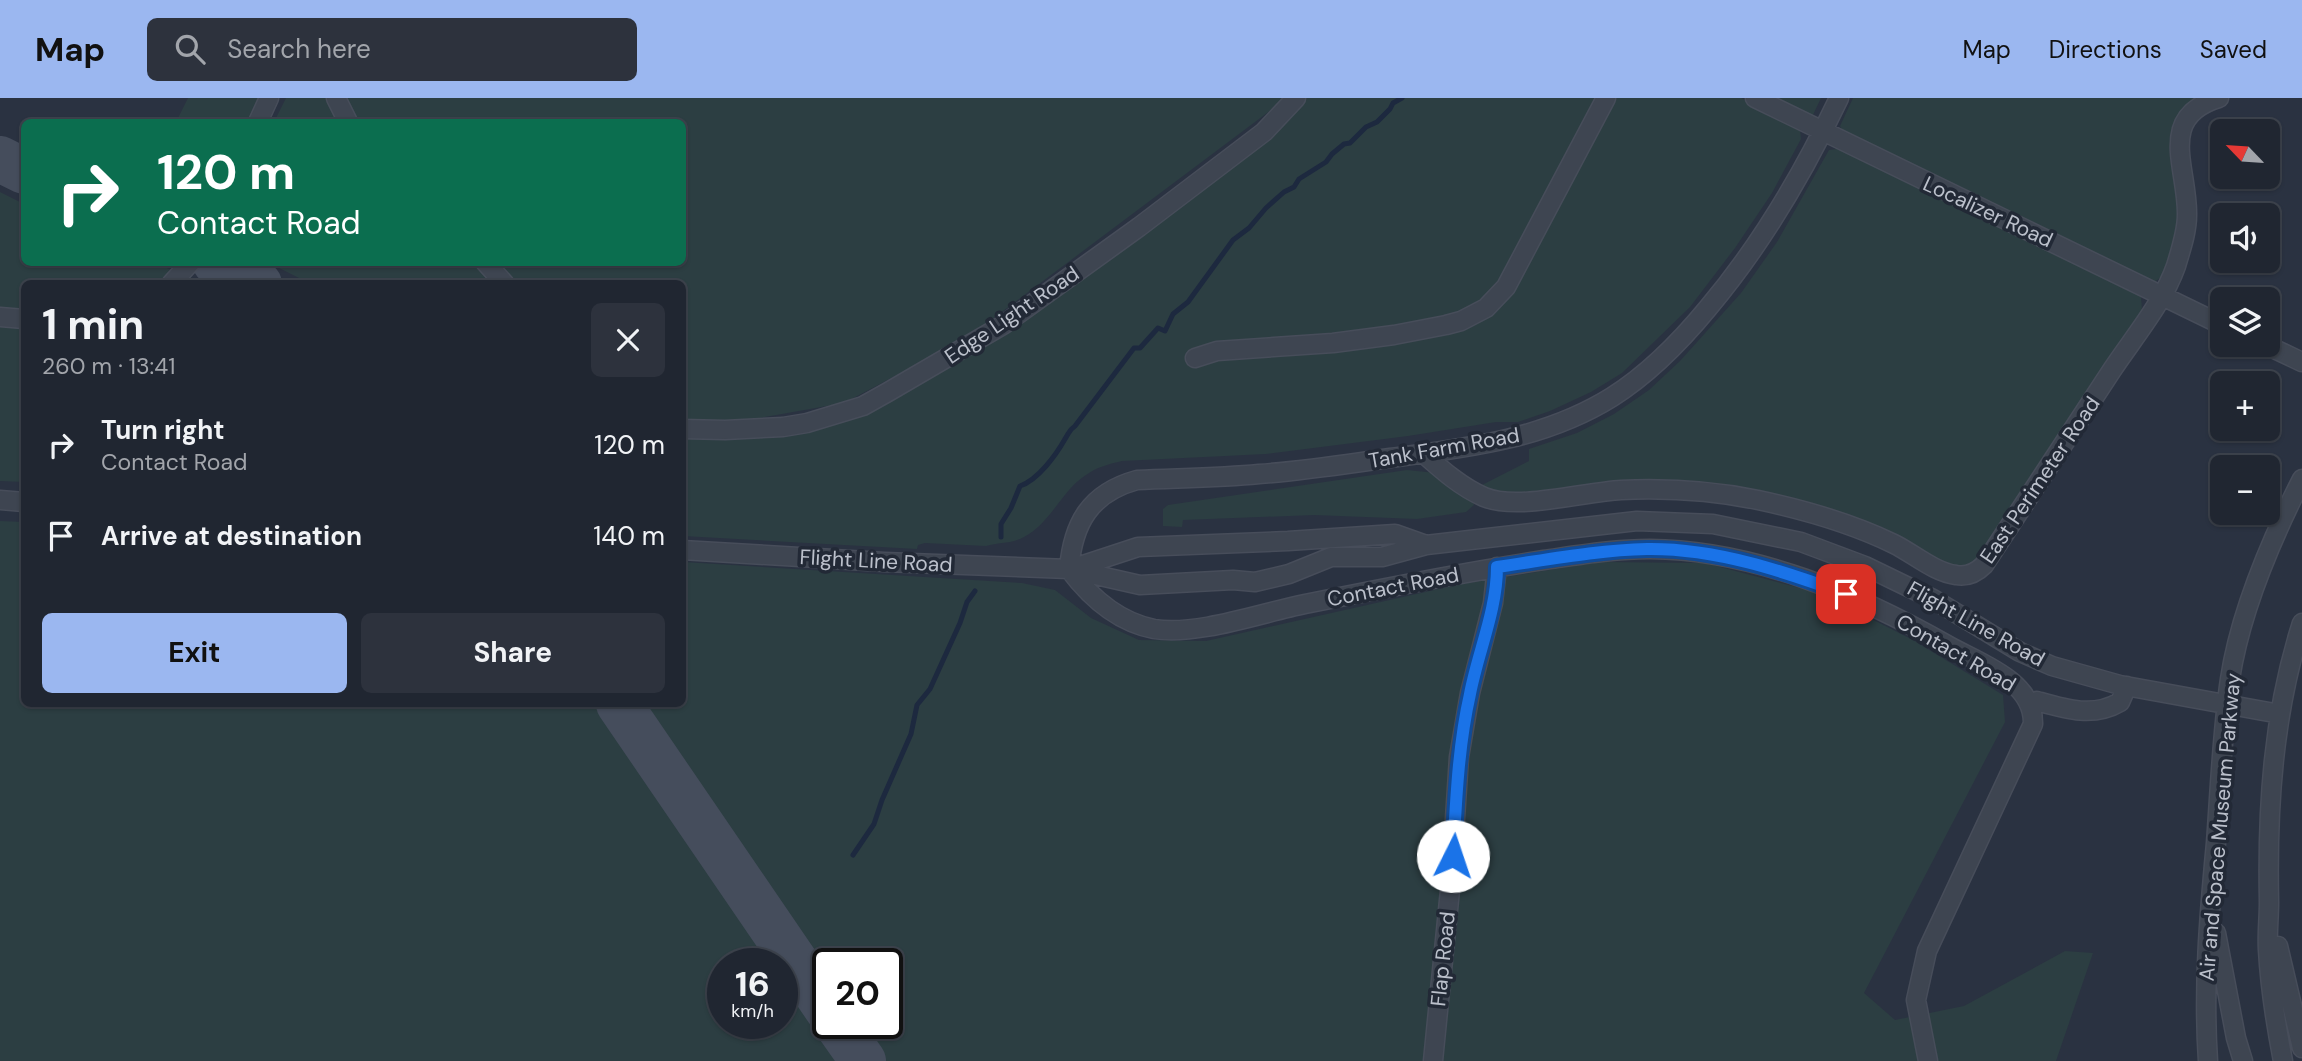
<!DOCTYPE html>
<meta charset="utf-8">
<style>
:root{--surface:#202631;--page:#2d323d;--text:#f1f3f6;--muted:#a2a5ab;--line:#3d434d;--accent:#9bb7f0}
body{margin:0;font-family:"DM Sans",sans-serif;background:var(--page);color:var(--text);height:100vh;display:flex;flex-direction:column;font-size:26px;white-space:nowrap}
*{box-sizing:border-box;margin:0}
p{font-size:23px;color:var(--muted)}
.icon{flex:none;width:38px;height:38px;fill:none;stroke:currentColor;stroke-width:2;stroke-linecap:round;stroke-linejoin:round}
.map{position:relative;flex:1;overflow:hidden}
.sheet{position:absolute;left:21px;top:182px;width:665px;height:427px;display:flex;flex-direction:column;background:var(--surface);border-radius:10px;box-shadow:0 2px 5px #0004,0 0 0 2px var(--line)}
.sheet>*{flex:none}
.guide{position:absolute;left:21px;top:21px;width:665px;height:147px;border-radius:10px;box-shadow:0 2px 5px #0004,0 0 0 2px var(--line);background:#0b6e4f;color:#fff;overflow:hidden}
.needle{width:46px;rotate:295deg}
.buttons{position:absolute;left:2210px;top:21px;display:grid;gap:14px}
.buttons a{display:grid;place-items:center;width:70px;height:70px;border-radius:10px;background:var(--surface);box-shadow:0 2px 5px #0004,0 0 0 2px var(--line);font-size:35px}
.speed{position:absolute;left:707px;top:850px;display:flex;gap:14px;font-size:35px;font-weight:700;text-align:center}
.speed>*{display:grid;place-content:center;width:91px;height:91px;border-radius:50%;background:var(--surface);box-shadow:0 2px 5px #0004,0 0 0 2px var(--line);line-height:1}
.speed small{font-size:18px;font-weight:400}
.speed .limit{border:4px solid #111;border-radius:10px;background:#fff;color:#111}
.pin{position:absolute;display:grid;place-items:center;width:60px;height:60px;color:#fff;margin:-30px;border-radius:14px;box-shadow:0 4px 10px #0006}
.me{position:absolute;width:77px;margin:-38px;rotate:4deg;stroke-linejoin:round;filter:drop-shadow(0 0 5px #0008)}
.turn{display:flex;align-items:center;gap:24px;height:147px;padding:0 21px;font-size:32px}
.turn .icon{width:91px;height:91px;stroke-width:2.5}
.turn b{display:block;font-size:49px;line-height:60px}
.round{display:grid;place-items:center;flex:none;width:74px;height:74px;border-radius:10px;background:var(--page)}
.headline{display:flex;align-items:center;justify-content:space-between;height:119px;padding:0 21px}
h1{font-size:42px;font-weight:700;line-height:52px}
.action{display:flex;gap:14px;margin-top:auto;padding:14px 21px}
.action a{flex:1;height:80px;border-radius:10px;background:var(--accent);color:#111;font-size:28px;font-weight:700;line-height:80px;text-align:center}
.action a+a{background:var(--page);color:var(--text)}
ul{padding:0;list-style:none}
li{display:flex;align-items:center;gap:21px;height:91px;padding:0 21px}
li div{flex:1}
li b{display:block;font-size:26px}
li em{font-style:normal}
header{display:flex;align-items:center;gap:42px;box-sizing:border-box;height:98px;padding:0 35px;background:var(--accent);color:#111}
header strong{font-size:33px}
nav{display:flex;gap:38px;margin-inline-start:auto;font-size:24px}
.search{width:490px;height:63px;background:var(--page);display:flex;align-items:center;gap:18px;box-sizing:border-box;padding:0 24px;border-radius:10px;color:var(--muted);font-size:26px}
.map>svg:first-child{display:block}
</style>
<header>
<strong>Map</strong>
<div class="search"><svg class="icon" aria-label="search" viewBox="0 0 24 24"><circle cx="10" cy="10" r="6"/><path d="M15 15l6 6"/></svg>Search here</div>
<nav><a>Map</a><a>Directions</a><a>Saved</a></nav>
</header>
<div class="map">
<svg width="2302" height="963" viewBox="0 0 2302 963">
<rect width="100%" height="100%" fill="#2a3241"/>
<!-- green -->
<path fill="#2c3e42" fill-rule="evenodd" d="M188,0H263L251,24H176Z
M286,0H328L342,24H274Z
M346,0H1287L967,240L844,305L726,326L683,323L682,186L516,185L499,165L682,164V24H359Z
M1305,0H1600L1507,179L1487,205L1464,218L1189,262L1490,215L1611,0H1741L1793,25L1800,32L1801,41L1772,95L1735,150L1690,209L1622,275L1591,294L1550,313L1518,324H1496L1408,338L1266,356L1122,363C1109,366 1097,369 1086,377C1061,393 1051,425 1024,439C1011,446 999,444 986,448L925,445L918,447L917,451L683,438L682,340L724,341L773,338L825,328L872,311L1002,237L1290,18Z
M1761,0H1821L1813,17L1804,19Z
M1853,0H2198C2155,24 2176,64 2178,103C2179,123 2176,143 2170,162C2166,173 2162,181 2150,186L1844,35L1840,28Z
M1837,51L1848,54L2131,191L2141,199L2142,212L2126,238L1977,464L1961,473L1792,402L1543,394L1511,396L1485,392L1482,387L1529,363V351L1577,335L1614,316L1649,292L1680,263L1741,195L1777,144L1829,52Z
M0,94L24,106V164L155,165L204,185L24,186V384L0,383Z
M269,165H475L495,185H309Z
M1407,372L1436,375L1472,402L1474,407L1466,414L1417,421L1314,417L1183,422L1182,429L1163,428V411L1168,407Z
M0,423L24,424V606H682L683,464L1022,485L1055,492L1091,520L1139,542L1206,543L1461,486L1600,464L1705,465L1822,496L1913,542L2003,597L2005,624L1864,895L1895,922L1964,908L2065,853L2093,855L2056,963H0ZM723,866H782V926H723ZM828,866H887V926H828Z"/>
<g fill="none" stroke-linecap="round" stroke-linejoin="round">
<!-- stream -->
<path stroke="#1d293f" stroke-width="5" d="M1001,439V426L1011,410L1020,388C1038,382 1056,357 1065,341C1069,335 1069,332 1075,328L1134,250H1140L1158,230L1165,233L1173,216L1188,204L1233,142L1249,130L1266,110L1284,94L1294,89L1299,81L1326,64L1332,56L1344,46L1350,45L1366,29L1377,24L1390,11L1393,5L1402,0
M853,757L874,726L882,702L911,636L917,607L930,591L960,525L967,504L975,493"/>
<!-- taxiway -->
<path stroke="#454d5c" stroke-width="46" d="M0,61L24,73
M215,164L259,186
M619,606L828,912
M837,926L863,963"/>
<!-- minor casing -->
<g stroke="#474d5a" stroke-width="21">
<path id="minor" d="M336,0L348,24
M1755,0L2222,227
M258,24L269,0
M485,164L505,186
M171,186L191,164
M0,219L24,221
M2266,247L2302,264
M1195,260L1217,253L1333,245L1394,237L1446,227L1461,223L1486,210L1506,189L1606,0
M682,331L725,332L783,329L807,325L863,308L888,294L1003,227L1139,129L1264,34L1296,0
M1424,356C1442,372 1461,389 1484,399C1517,413 1584,394 1621,392C1666,390 1714,393 1758,402C1805,412 1851,425 1894,446C1914,456 1934,474 1956,477C1967,479 1976,475 1984,467C2027,402 2070,337 2112,272C2134,239 2163,205 2176,168C2181,151 2187,134 2187,117C2188,70 2156,19 2219,0
M0,402L24,404
M682,452L884,464L1069,471L1140,487L1233,482L1255,484L1289,476L1331,459H1382L1426,447L1637,423L1713,426L1801,444L1865,468L1933,501L2020,554L2052,568L2120,587L2280,616
M1069,471C1090,499 1118,524 1154,531C1197,538 1261,515 1305,506C1384,490 1464,474 1544,462C1579,457 1614,451 1650,451C1755,452 1859,497 1949,548C1981,566 2034,583 2033,626L1927,853L1916,902L1928,963
M1069,471C1073,425 1090,395 1137,382C1178,380 1218,380 1259,376C1302,373 1346,366 1390,360C1467,350 1545,341 1612,299C1650,275 1680,244 1708,210C1762,146 1803,76 1839,0
M1071,471L1138,449L1288,443L1395,436L1426,447
M2031,607L2037,603C2065,611 2093,620 2120,604L2127,588
M2216,835L2236,940L2243,963
M2278,848L2302,950
M1433,963L1451,782L1459,659L1470,595L1493,505L1497,469
M2208,963C2203,890 2209,818 2216,745C2220,691 2222,635 2230,581C2240,515 2272,440 2302,381
M2283,963C2276,927 2270,889 2268,852C2267,836 2269,820 2269,804C2267,710 2273,615 2302,525"/>
</g>
<!-- minor -->
<use href="#minor" stroke="#3e4551" stroke-width="18"/>
</g>
<g fill="none" stroke-linecap="round" stroke-linejoin="round">
<!-- route casing -->
<g stroke="#114b97" stroke-width="18">
<path id="route" d="M1453,758C1456,704 1458,649 1470,596C1478,554 1497,512 1497,469C1546,462 1597,452 1647,451C1715,450 1783,473 1846,496"/>
</g>
<!-- route -->
<use href="#route" stroke="#1a73e8" stroke-width="12"/>
</g>
<g text-anchor="middle" dominant-baseline="central" stroke-width="7" stroke-linejoin="round" paint-order="stroke">
<!-- street labels -->
<g font-size="21" fill="#bbc0cb" stroke="#222936">
<text transform="translate(1988 114) rotate(25)">Localizer Road</text>
<text transform="translate(1012 217) rotate(-34)">Edge Light Road</text>
<text transform="translate(1444 350) rotate(-10)">Tank Farm Road</text>
<text transform="translate(2040 382) rotate(-56)">East Perimeter Road</text>
<text transform="translate(876 463) rotate(3)">Flight Line Road</text>
<text transform="translate(1393 489) rotate(-11)">Contact Road</text>
<text transform="translate(1976 526) rotate(29)">Flight Line Road</text>
<text transform="translate(1956 555) rotate(30)">Contact Road</text>
<text transform="translate(2220 729) rotate(-85)">Air and Space Museum Parkway</text>
<text transform="translate(1443 861) rotate(-84)">Flap Road</text>
</g>
</g>
</svg>
<div class="buttons">
<a><svg class="needle" viewBox="-14 -14 28 28"><path d="M0-13l5 13h-10z" fill="#e53935"/><path d="M0 13l5-13h-10z" fill="#a2a5ab"/></svg></a>
<a><svg class="icon" aria-label="sound" viewBox="0 0 24 24"><path d="M4 9h4l5-4v14l-5-4H4zM17 9q2 3 0 6"/></svg></a>
<a><svg class="icon" aria-label="layers" viewBox="0 0 24 24"><path d="M12 4l9 5-9 5-9-5zM3 14l9 5 9-5"/></svg></a>
<a>+</a>
<a>−</a>
</div>
<div class="speed"><div>16<small>km/h</small></div><div class="limit">20</div></div>
<div class="pin" style="left:1846px;top:496px;background:#d93025"><svg class="icon" aria-label="arrive" viewBox="0 0 24 24"><path d="M6 21V4h12l-3 4 3 4H6"/></svg></div>
<svg class="me" style="left:1453px;top:758px" viewBox="-20 -20 40 40"><circle r="19" fill="#fff"/><path d="M0-13L10 11 0 6-10 11z" fill="#1a73e8"/></svg>
<div class="guide">
<div class="turn"><svg class="icon" aria-label="right" viewBox="0 0 24 24"><path d="M7 20v-9h11M14 6l5 5-5 5"/></svg><div><b>120 m</b>Contact Road</div></div>
</div>
<section class="sheet">
<div class="headline"><div><h1>1 min</h1><p>260 m · 13:41</p></div><a class="round"><svg class="icon" aria-label="close" viewBox="0 0 24 24"><path d="M6 6l12 12M18 6L6 18"/></svg></a></div>
<ul>
<li><svg class="icon" aria-label="right" viewBox="0 0 24 24"><path d="M7 20v-9h11M14 6l5 5-5 5"/></svg><div><b>Turn right</b><p>Contact Road</p></div><em>120 m</em></li>
<li><svg class="icon" aria-label="arrive" viewBox="0 0 24 24"><path d="M6 21V4h12l-3 4 3 4H6"/></svg><div><b>Arrive at destination</b></div><em>140 m</em></li>
</ul>
<div class="action"><a>Exit</a><a>Share</a></div>
</section>
</div>
